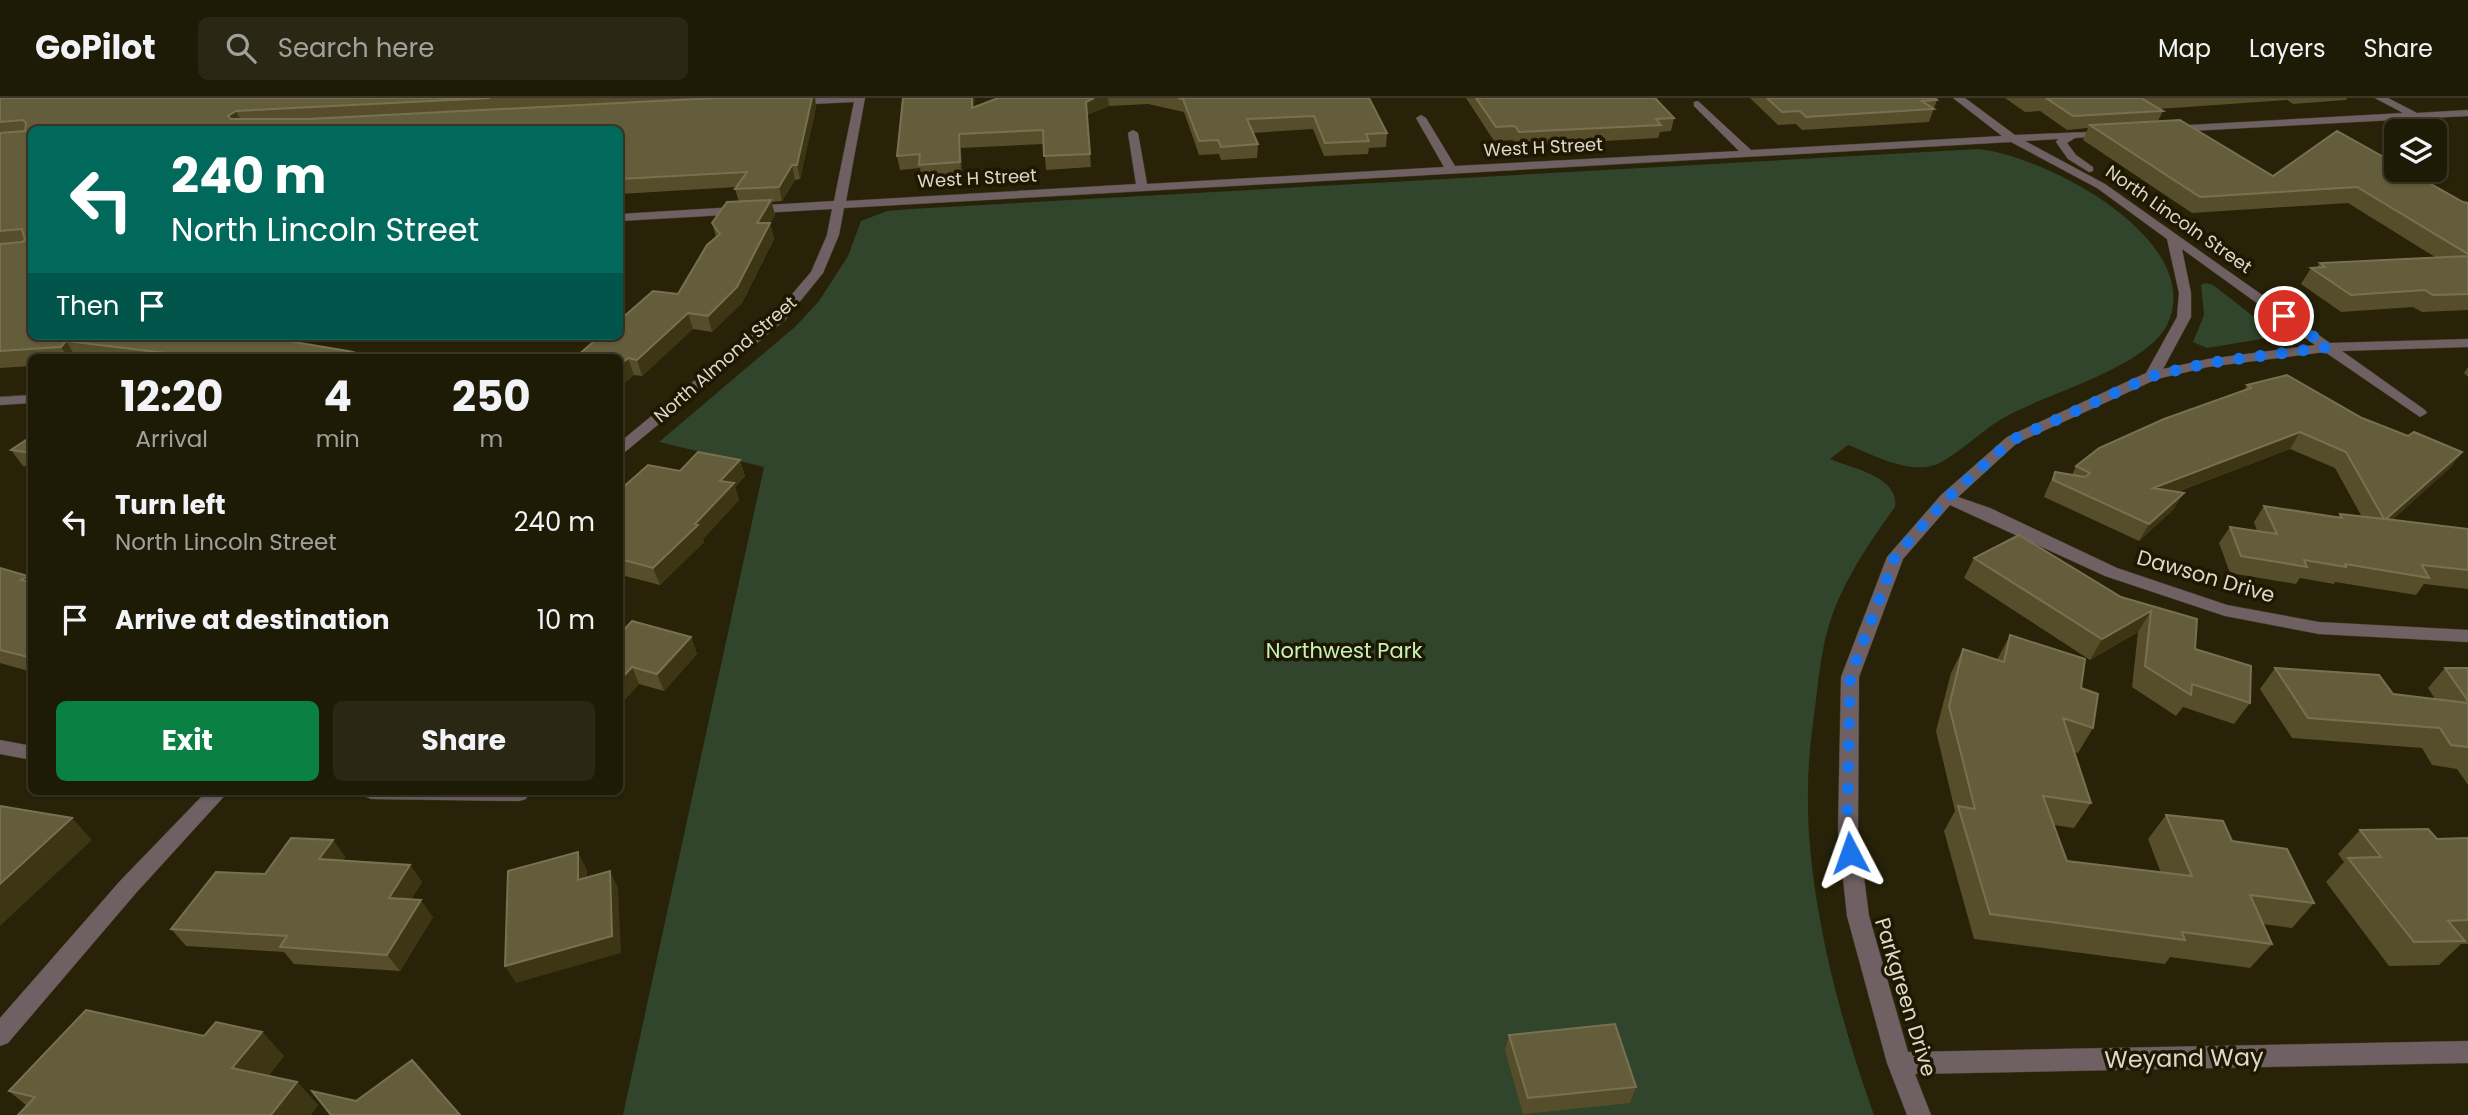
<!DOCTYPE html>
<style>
:root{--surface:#1d1a06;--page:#2a2714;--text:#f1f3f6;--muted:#a0a19b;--line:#3b3828;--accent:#0b8043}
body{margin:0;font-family:Poppins,sans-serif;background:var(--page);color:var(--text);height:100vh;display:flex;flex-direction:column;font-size:26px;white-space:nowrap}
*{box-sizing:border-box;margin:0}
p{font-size:23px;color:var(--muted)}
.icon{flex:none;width:38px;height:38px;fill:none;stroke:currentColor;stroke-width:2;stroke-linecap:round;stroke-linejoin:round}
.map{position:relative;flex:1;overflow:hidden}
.panel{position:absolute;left:28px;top:256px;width:595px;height:441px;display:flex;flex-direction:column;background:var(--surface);border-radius:10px;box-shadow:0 2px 5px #0004,0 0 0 2px var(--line)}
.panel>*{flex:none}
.banner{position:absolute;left:28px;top:28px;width:595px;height:214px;border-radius:10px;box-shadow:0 2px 5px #0004,0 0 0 2px var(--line);background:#00695c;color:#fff;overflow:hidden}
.buttons{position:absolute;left:2384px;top:21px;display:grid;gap:14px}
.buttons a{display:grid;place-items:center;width:63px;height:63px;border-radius:10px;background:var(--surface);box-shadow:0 2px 5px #0004,0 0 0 2px var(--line);font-size:35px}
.pin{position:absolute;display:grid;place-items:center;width:60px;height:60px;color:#fff;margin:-30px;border:4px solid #fff;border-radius:50%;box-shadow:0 2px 7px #0007}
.me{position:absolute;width:77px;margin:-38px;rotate:356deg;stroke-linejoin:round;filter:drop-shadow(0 0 5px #0008)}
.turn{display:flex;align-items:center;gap:24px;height:147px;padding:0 28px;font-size:32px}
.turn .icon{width:91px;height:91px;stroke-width:2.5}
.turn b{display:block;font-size:49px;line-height:60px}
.then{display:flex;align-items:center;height:66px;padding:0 28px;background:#0003;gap:14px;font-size:26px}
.eta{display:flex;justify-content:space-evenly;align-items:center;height:119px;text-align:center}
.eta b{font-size:42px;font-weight:700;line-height:49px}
.cta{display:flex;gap:14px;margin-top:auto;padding:14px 28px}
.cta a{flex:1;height:80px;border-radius:10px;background:var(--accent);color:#fff;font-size:28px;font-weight:700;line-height:80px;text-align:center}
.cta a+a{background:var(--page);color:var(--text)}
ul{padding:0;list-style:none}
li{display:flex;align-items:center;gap:21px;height:98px;padding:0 28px}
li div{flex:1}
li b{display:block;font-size:26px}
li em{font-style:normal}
header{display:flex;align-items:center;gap:42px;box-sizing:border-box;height:98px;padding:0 35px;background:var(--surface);border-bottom:2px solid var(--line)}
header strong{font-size:33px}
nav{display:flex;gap:38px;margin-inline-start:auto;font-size:24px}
.search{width:490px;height:63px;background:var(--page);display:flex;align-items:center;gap:18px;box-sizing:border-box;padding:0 24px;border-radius:10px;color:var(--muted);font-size:26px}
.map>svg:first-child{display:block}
</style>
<header>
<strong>GoPilot</strong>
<div class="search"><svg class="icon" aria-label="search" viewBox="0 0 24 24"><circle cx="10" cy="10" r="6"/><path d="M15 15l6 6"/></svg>Search here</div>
<nav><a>Map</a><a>Layers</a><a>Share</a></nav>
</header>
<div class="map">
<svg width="2468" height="1017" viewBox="0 0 2468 1017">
<rect width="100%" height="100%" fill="#272208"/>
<!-- green -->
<path fill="#30452b" d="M1978,51C2044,57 2205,141 2168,225C2147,271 2044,295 2000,322C1982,333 1952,361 1935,367C1907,376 1874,357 1848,347L1830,361C1850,370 1900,378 1895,409C1871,442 1842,485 1830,524C1822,549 1819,576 1816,602C1812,631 1808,662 1808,692C1806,795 1839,920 1874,1017H623L764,369L659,344L796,228L819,203L848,158L861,123L887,113L911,111Z
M2205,185L2213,187L2279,238L2207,250L2193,244L2204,217L2201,187Z"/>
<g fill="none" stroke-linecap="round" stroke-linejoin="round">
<!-- minor casing -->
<g stroke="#443f27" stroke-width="1">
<path id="minor" d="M813,0H865L846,103L1136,86L1128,35L1133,32L1138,35L1147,86L1444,69L1416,20L1421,17L1426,20L1455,68L1739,53L1694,8V4L1698,3L1751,52L2002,38L1953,0H1965L2015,37L2112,33V37L2075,40L2067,45L2076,57L2093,69V73L2089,74L2068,61L2056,44L2058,41L2025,43L2105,86L2330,245L2468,241V249L2342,253L2425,312L2427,315L2420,319L2325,254L2208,269L2157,281L2017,345L1958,399L1990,410L2117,470L2227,507L2319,524L2468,532V544L2319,536L2225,518L2105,478L1950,407L1903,461L1859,579L1858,733L1869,818L1908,954L2468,943V965L1915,976L1931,1017H1907L1887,965L1847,818L1838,733L1841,579L1887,459L1941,397L2007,339L2146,275L2177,219L2179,195L2167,141L2097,90L2011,44L844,110L839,137L823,175L785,222L625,354L620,355V344L775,216L811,174L827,137L832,111L620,123V116L834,103L854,4L792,7L787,4L792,1ZM2182,151L2315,247L2208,261L2163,271L2191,219V195Z
M2375,0H2388L2417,15L2468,12V18L2171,34L2166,31L2171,28L2403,15Z
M32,297V305L0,307V299Z
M0,642L32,648V662L0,656Z
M207,693H229L136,795L8,945L0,948V920L120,783Z
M361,693H528L529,695L526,701L519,703L371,701L364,698Z"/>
</g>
<!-- minor -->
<use href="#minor" fill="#6e6063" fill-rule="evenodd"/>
</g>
<!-- wall -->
<path fill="#564e2a" d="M0,0H815L816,9L800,81L795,82L782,103L772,104L775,117L770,125L774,141L742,205L712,234L693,231L642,278L634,277L620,288V259L678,196L716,139L712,125L739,104L735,91L737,89L620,96V32H32V238H297L301,245L373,259H32V268L0,270Z
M998,0H1369L1387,35L1386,49L1369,50L1368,56L1324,58L1313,31L1253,35L1258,46L1257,60L1221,62L1219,56L1199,57L1184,14L1148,6L1109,8L1087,17L1091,69L1046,72L1044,46L961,50L962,78L922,81L920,70L900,72L897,58L974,9Z
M1466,0H1655L1674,20L1671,33L1660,34L1658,40L1517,48L1513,42L1494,43Z
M1750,0H1935L1937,2L1929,24L1802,32L1796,26L1778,27Z
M2005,0H2347L2346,2L2293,6L2287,2L2159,11L2163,13L2158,23L2273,78L2337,33L2463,104L2468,105V212L2422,214L2413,209L2341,214L2301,186L2311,170L2317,169L2320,165L2435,159L2348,105L2192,115L2083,42L2088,30L2067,32L2040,13L2025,14Z
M2468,269V279L2464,275Z
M2247,287L2362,320L2408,338L2462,354L2450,370L2392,422L2468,431V491L2424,486L2416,497L2335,484L2334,486L2300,480L2296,486L2230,475L2219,445L2230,429L2257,433L2254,424L2264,408L2338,419L2340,416L2362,419L2335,370L2290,351L2177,394L2174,411L2139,443L2044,399L2047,391L2055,374L2072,377L2076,368L2244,293Z
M32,338V369L23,368L11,352Z
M740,362L745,378L735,389L739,402L703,441L704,444L660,487L625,478L620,483V392L680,373Z
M1974,460L2121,499L2197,521L2195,551L2250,605L2234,626L2183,609L2176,618L2132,589L2138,534L2090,562L1964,480Z
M0,470L32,482V574L0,565Z
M620,536L691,539L697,556L664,593L639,586L620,607Z
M2010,537L2081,590L2093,630L2078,655L2074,654L2091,705L2074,730L2054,727L2067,763L2161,775L2148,741L2166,717L2232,743L2314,805L2292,830L2263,826L2272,846L2250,870L2170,859L2165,866L1974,841L1944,733L1955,713L1936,633L1951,575L1963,551L1997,562Z
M2275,570L2393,596L2435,601L2428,590L2445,570H2468V687L2457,671L2432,667L2422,650L2292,640L2260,591Z
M2360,732L2437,741L2468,740V846H2461L2439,867L2389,868L2326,784L2344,764L2338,756Z
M333,742L345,759L343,762L410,767L422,784L411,801L433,819L400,873L294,866L284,854L186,848L171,831L265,776Z
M262,934L284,958L268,978L297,984L318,1007L27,1008L9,993L204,938Z
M1509,937L1636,989L1630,1005L1523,1016L1505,953Z"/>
<!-- shaded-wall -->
<path fill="#3d3615" d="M812,0H815L816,9L800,81L797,67Z
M972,0H975L973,23L972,10Z
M1094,0H1108L1109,8L1087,17L1086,4Z
M236,13L243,26L235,32L228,18Z
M959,36L961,50L962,78L960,64Z
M792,67L795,82L782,103L779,89Z
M771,102L775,117L761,140L757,125Z
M770,125L774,141L742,205L712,234L708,218Z
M688,215L693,231L642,278L637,262Z
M283,238H297L303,250L276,241Z
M66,243L76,259H68L61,249Z
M628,260L634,277L620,288V267Z
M2300,334L2290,351L2144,406L2153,390Z
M2462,354L2450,370L2374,438L2386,421Z
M740,362L745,378L735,389L739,402L703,441L704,444L660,487L653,470L695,426L720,383Z
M2184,395L2174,411L2139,443L2149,426Z
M620,463L625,478L620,483Z
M28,478L32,482V495L21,482Z
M2151,513L2138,534L2090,562L2102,541Z
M691,539L697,556L664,593L657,576Z
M632,569L639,586L620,607V582Z
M72,720L92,742L0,828V786Z
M333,742L345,759L332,778L319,761Z
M578,754L587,772V799L578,782Z
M410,767L422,784L400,817L389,800Z
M610,773L618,790L621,855L516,885L505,868Z
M421,802L433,819L400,873L387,857Z
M262,934L284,958L255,993L232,970Z
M297,984L318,1007L311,1017H271Z"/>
<!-- building -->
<path fill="#645d3b" stroke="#777152" stroke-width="2" d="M0,0H490L236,13L228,18L231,21H309L715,0H812L797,67H792L779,89L735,91L747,74L620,81V32H32V238H283L276,241L348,253L373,259H199L66,243L61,249L0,253V146L22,144L25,142L22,131L0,133V35L25,33L26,25L23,22L0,24Z
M903,0H972V10L998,0H1094L1086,4L1090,56L1044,58L1043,32L959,36L960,64L919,67L920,56L897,58Z
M1178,0H1369L1387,35L1366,36L1369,43L1325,45L1314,18L1247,21L1258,46L1221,49L1218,42L1199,43L1183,1Z
M1476,0H1655L1674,20L1656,21L1661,27L1519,34L1515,28L1496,29Z
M1767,0H1935L1937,2L1922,3L1934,11L1806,19L1800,13L1782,14Z
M2046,0H2141L2163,13L2073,18Z
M2180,22L2273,78L2337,33L2396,66V72H2406L2463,104L2468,105V156L2357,89L2200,99L2090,27Z
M771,102L757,125H770L737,189L708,218L688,215L637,262L628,260L620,267V259H576L600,238H620V222L653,193L678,196L707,147L720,136L712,125L727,104Z
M2468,158V196L2433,197L2425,192L2351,197L2311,170L2325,169L2320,165Z
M2287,277L2362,320L2408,338L2414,334L2462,354L2386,421L2468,431V472L2422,467L2429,480L2345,466L2346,469L2304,462L2307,469L2241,458L2230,429L2277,436L2264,408L2342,420L2340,416L2384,421L2346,354L2300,334L2153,390L2184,395L2149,426L2053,382L2055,374L2085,379L2090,375L2076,368L2099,350L2164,321L2251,290L2247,287Z
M32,338V355L11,352Z
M698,354L740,362L720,383L734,385L695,426L698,427L653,470L620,461V392L648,367L680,373Z
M2019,437L2121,499L2197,521L2195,551L2251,568L2250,605L2192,586L2191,597L2145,568L2151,513L2102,541L1974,460Z
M0,470L28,478L21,482L32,484V560L0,552Z
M632,523L691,539L657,576L632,569L620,582V536Z
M2010,537L2085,561L2081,590L2098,596L2093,630L2063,620L2091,705L2043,698L2067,763L2192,778L2166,717L2223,723L2232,743L2287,751L2314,805L2250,797L2272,846L2182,834L2185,842L1990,816L1958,708L1975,711L1949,608L1963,551L2004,564Z
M2275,570L2379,577L2393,596L2468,605V649L2451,647L2440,630L2308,620Z
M2445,570H2468V603Z
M0,708L72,720L0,786Z
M2428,731L2437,741L2468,740V822L2448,823L2465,843L2414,844L2348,760L2381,759L2360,732Z
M291,740L333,742L319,761L410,767L389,800L421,802L387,857L280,849L287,838L171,831L216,774L265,776Z
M578,754V782L610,773L612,838L505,868L508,773Z
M86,912L204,938L216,924L262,934L232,970L297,984L271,1017H18L35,999L9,993Z
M1615,926L1636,989L1528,1000L1509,937Z
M412,962L460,1017H331L312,993L356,1003Z"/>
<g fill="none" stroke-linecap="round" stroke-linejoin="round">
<!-- route -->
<path stroke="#1a73e8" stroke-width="12" stroke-dasharray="0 21.6" d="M1850,755L1847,733L1850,579L1895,459L1947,400L2012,342L2152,278L2208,265L2328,249L2284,218"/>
</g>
<g text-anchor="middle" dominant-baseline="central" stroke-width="7" stroke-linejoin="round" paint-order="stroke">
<!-- far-street labels -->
<g font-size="18" fill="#dcd9ca" stroke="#1e1801">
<text transform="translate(1543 49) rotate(-3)">West H Street</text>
<text transform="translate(977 80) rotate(-3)">West H Street</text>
<text transform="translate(2179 121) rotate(35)">North Lincoln Street</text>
<text transform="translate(725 261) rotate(-41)">North Almond Street</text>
</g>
<!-- street labels -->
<g font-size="21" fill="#dcd9ca" stroke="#1e1801">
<text transform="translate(2206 478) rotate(16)">Dawson Drive</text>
<text transform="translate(1906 899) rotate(73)">Parkgreen Drive</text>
</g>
<!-- park labels -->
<g font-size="21" fill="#c5f2bb" stroke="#1e1801">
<text x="1344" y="552">Northwest Park</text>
</g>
<!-- near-street labels -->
<g font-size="24" fill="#dcd9ca" stroke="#1e1801">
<text transform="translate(2184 960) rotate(-1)">Weyand Way</text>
</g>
</g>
</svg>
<div class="buttons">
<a><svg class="icon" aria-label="layers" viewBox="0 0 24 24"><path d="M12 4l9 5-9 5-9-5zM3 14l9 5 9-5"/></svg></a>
</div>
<div class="pin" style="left:2284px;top:218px;background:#d93025"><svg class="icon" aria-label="arrive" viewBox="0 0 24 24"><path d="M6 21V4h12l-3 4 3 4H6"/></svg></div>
<svg class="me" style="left:1850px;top:755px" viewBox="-20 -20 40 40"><path d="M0-17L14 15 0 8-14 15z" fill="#1a73e8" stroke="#fff" stroke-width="4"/></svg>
<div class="banner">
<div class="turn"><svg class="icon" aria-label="left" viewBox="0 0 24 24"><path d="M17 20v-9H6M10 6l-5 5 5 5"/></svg><div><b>240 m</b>North Lincoln Street</div></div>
<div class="then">Then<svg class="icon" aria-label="arrive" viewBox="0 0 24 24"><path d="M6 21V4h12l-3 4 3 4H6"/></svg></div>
</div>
<section class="panel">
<div class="eta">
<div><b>12:20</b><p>Arrival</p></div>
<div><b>4</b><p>min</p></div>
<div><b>250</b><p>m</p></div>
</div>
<ul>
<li><svg class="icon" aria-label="left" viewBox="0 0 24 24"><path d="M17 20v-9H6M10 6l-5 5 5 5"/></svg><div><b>Turn left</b><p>North Lincoln Street</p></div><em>240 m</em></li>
<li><svg class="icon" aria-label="arrive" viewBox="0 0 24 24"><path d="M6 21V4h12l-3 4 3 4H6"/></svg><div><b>Arrive at destination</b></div><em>10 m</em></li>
</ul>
<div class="cta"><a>Exit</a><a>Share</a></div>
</section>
</div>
